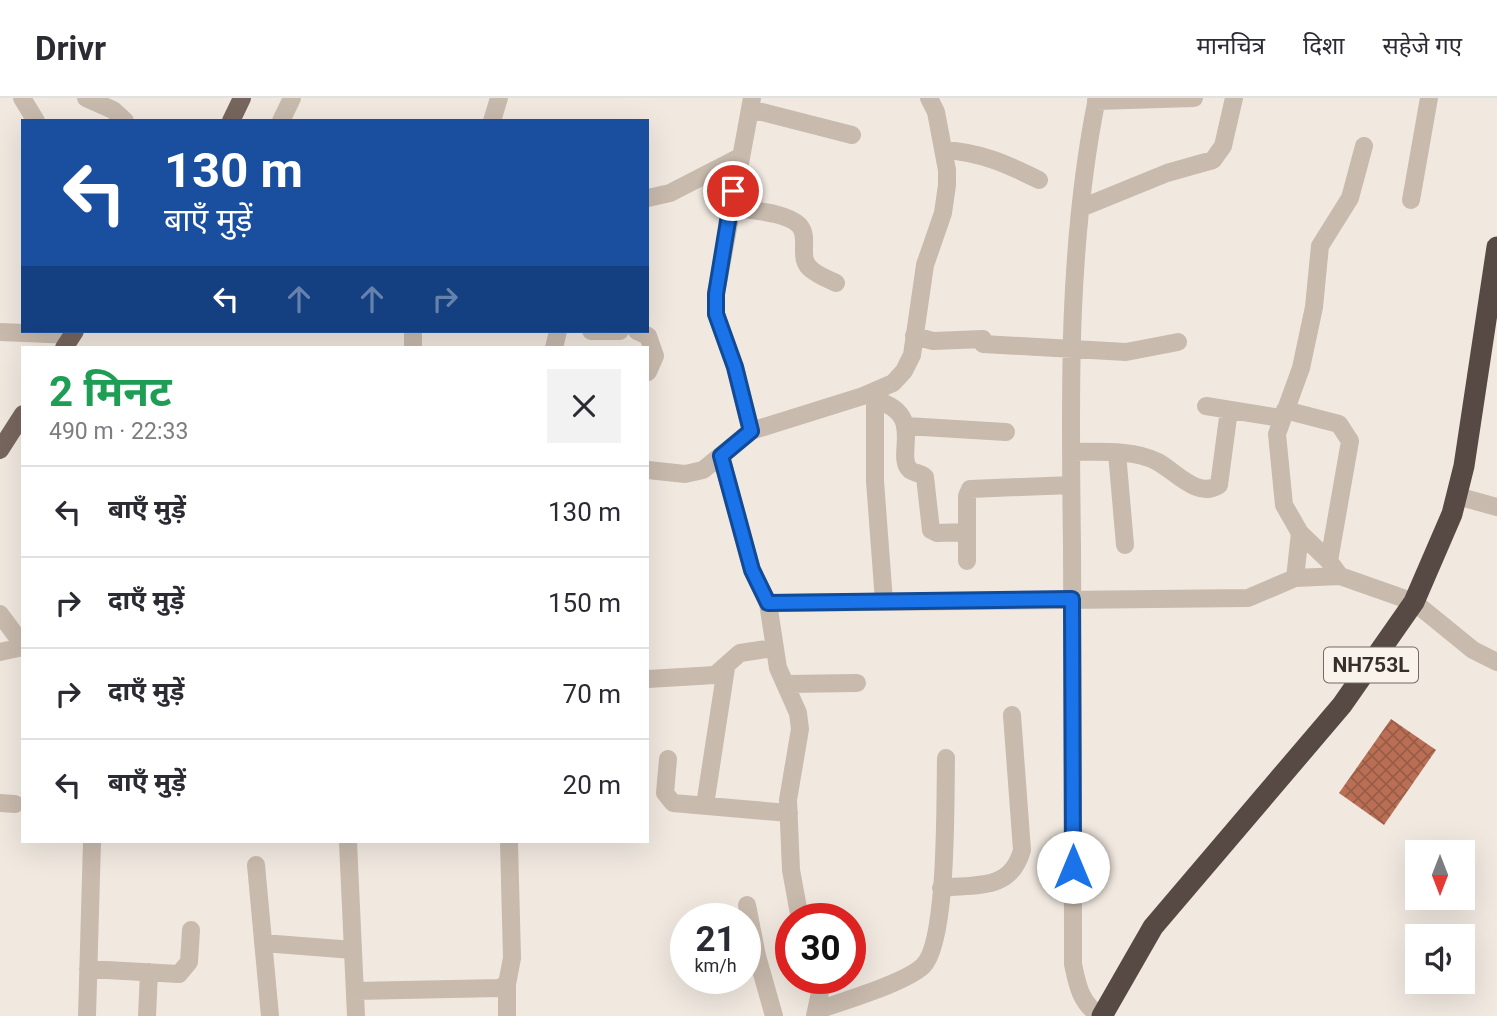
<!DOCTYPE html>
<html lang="hi">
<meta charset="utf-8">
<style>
:root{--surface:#fff;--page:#f2f2f3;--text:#2b2b33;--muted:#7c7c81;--line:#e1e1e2}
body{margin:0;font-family:Roboto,"Noto Sans Devanagari",sans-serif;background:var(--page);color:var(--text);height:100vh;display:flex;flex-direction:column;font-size:26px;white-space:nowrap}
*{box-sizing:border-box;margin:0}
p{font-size:23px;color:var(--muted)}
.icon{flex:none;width:38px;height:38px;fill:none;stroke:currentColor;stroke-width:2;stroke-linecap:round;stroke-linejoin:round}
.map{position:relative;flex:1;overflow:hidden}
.sheet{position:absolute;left:21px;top:248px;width:628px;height:497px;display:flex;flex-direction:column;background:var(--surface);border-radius:0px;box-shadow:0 7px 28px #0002}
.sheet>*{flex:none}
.banner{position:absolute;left:21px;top:21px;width:628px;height:214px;border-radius:0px;box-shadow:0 7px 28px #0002;background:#1a4fa0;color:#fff;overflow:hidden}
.needle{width:46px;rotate:180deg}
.tools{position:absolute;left:1405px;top:742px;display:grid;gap:14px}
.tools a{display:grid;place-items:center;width:70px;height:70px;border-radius:0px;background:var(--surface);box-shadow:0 7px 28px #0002;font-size:35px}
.speed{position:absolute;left:670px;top:805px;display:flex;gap:14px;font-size:35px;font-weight:700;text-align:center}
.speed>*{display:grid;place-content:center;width:91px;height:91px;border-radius:50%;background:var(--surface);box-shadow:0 7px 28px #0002;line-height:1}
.speed small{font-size:18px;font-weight:400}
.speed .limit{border:10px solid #d22;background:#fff;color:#111}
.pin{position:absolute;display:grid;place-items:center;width:60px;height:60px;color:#fff;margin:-30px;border:4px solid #fff;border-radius:50%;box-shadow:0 2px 7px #0007}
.me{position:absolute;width:77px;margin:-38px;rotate:0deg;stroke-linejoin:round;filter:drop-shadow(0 0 5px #0008)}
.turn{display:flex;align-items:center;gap:24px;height:147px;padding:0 28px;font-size:32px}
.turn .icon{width:91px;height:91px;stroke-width:2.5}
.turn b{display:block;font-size:49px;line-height:60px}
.lanes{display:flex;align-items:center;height:66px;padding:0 28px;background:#0003;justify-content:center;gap:35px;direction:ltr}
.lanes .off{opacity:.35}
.round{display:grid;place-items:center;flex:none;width:74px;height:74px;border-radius:0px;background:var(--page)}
.head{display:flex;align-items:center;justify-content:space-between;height:119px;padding:0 28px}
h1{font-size:42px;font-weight:700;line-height:52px;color:#1e9e55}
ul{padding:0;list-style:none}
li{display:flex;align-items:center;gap:21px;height:91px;padding:0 28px;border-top:2px solid var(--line)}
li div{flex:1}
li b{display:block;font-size:26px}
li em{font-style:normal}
header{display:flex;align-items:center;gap:42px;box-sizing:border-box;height:98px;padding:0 35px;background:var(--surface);border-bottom:2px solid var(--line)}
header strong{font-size:33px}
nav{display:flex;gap:38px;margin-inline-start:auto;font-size:24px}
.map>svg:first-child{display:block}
</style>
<header>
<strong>Drivr</strong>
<nav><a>मानचित्र</a><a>दिशा</a><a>सहेजे गए</a></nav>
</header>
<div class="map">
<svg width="1497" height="918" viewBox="0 0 1497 918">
<defs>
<pattern id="building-cross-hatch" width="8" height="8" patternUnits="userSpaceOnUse" patternTransform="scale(1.75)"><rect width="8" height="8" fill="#ba6f55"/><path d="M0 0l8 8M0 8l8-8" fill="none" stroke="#985c47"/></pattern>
</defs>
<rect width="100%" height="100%" fill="#f1e9e0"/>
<!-- building -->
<path fill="url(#building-cross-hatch)" d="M1391,621L1436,652L1384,727L1339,695Z"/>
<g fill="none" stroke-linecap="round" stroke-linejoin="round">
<!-- minor -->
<path stroke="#c8baad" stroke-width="18" d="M22,0L36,23
M86,0L113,12L125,23
M1097,0C1067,148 1070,298 1072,448C1073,587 1073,727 1073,866C1077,886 1081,908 1102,918
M1096,3L1194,0
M750,11L852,37
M281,23L292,0
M492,23L499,0
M1364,48L1350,100L1320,148L1314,209L1301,270L1277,336L1284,407L1300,435L1329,463L1340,478L1414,504L1473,552L1497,564
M944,52C980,54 1007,66 1039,82
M648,100L670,95L740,59
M1411,102L1429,0
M730,109C749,113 784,113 799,127C811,140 796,161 812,172C819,178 828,181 836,185
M1081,110L1167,75L1213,62L1223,48L1234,0
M591,233H620
M637,233L648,238L655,258L648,274
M0,234L72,237
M914,238L933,243L983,241
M983,246L1126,254L1178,244
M413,250V233
M554,250L558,233
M875,293V383L884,503
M875,302C927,316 894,357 910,372C914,375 920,375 925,379L931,432L937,435L967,434
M1206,308L1281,320
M1285,312L1339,326L1350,343L1329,463
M906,328L1006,334
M751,333L735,269L716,216V196L752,0
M1071,354C1097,354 1134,351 1158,364C1176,374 1198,401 1219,387L1229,312
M1117,355L1125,447
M721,358L752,472L768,505L778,570L798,615L800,631L788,702L791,772L800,821
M648,372L685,376L703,372L751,333L863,298L893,285L904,273L912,257L925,167L943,115L947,87V72L936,14L929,0
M1457,398L1497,409
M1300,435L1295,480L1340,478
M967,463V398L970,391L1071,387
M768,505L1248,500L1295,480
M0,516L23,547
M0,554L23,549
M648,581L715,577L740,555L774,550
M785,586L857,585
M668,661L665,695L673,705L789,715
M0,705L15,706
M705,707L726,570
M348,744L356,918
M256,767L270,918
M941,790C977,786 1011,793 1022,752L1012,617
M747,807L757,858L774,918
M263,845L353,852
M88,871L179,876L189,864L191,832
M507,886V918
M355,893L499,890L507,886L512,860L509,744
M818,912C843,903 905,885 923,868C948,844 945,700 946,660
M87,918L92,744
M147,918L149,874
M815,918L820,894L818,880"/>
<!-- major -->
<path stroke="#77665e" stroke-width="18" d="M231,23L242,0
M64,250L75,233
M0,352L23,316"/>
<!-- highway -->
<path stroke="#574943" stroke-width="21" d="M1102,918L1153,829L1342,607L1414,504L1452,416L1464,368L1497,149"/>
</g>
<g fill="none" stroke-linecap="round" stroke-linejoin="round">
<!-- route casing -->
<g stroke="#114b97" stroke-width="18">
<path id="route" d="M733,93L716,196V216L735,269L751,333L721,358L752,472L768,505L1072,501L1073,769"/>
</g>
<!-- route -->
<use href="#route" stroke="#1a73e8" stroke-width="12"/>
</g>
<g text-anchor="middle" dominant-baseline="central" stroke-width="5" stroke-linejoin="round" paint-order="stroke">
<!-- shield labels -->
<rect fill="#f9f3ec" stroke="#716a65" stroke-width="2" x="1324" y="549.5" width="94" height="35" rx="5"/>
<g font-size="21" font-weight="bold" fill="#372f2b">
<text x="1371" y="567">NH753L</text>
</g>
</g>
</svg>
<div class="tools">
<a><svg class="needle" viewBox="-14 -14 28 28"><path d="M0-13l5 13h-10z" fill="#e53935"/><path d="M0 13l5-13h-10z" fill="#7c7c81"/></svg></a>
<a><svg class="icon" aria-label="sound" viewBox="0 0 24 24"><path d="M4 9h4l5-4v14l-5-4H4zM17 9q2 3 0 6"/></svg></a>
</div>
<div class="speed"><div>21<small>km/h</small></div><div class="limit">30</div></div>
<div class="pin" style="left:733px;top:93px;background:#d93025"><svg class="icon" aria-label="arrive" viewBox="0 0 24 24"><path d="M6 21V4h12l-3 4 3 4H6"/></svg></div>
<svg class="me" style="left:1073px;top:769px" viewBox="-20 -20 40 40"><circle r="19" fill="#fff"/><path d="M0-13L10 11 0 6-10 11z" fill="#1a73e8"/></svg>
<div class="banner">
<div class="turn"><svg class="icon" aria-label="left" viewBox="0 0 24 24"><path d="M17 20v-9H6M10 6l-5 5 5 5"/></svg><div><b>130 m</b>बाएँ मुड़ें</div></div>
<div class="lanes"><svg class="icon" aria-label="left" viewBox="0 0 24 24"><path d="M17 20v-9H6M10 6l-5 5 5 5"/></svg><svg class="icon off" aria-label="ahead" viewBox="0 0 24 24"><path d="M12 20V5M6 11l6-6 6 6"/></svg><svg class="icon off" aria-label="ahead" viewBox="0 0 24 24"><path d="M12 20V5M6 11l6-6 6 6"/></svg><svg class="icon off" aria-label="right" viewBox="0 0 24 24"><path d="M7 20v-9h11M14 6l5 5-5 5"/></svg></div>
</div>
<section class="sheet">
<div class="head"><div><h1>2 मिनट</h1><p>490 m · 22:33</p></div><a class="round"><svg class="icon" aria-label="close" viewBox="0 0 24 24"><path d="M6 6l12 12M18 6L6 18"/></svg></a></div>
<ul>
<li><svg class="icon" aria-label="left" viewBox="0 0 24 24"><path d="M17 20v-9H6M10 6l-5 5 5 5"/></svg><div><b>बाएँ मुड़ें</b></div><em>130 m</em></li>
<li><svg class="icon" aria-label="right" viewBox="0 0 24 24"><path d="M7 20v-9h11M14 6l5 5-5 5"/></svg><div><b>दाएँ मुड़ें</b></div><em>150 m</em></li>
<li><svg class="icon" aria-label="right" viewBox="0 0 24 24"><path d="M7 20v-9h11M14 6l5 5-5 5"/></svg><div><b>दाएँ मुड़ें</b></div><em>70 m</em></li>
<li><svg class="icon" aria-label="left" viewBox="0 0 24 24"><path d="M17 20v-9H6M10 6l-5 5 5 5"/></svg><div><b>बाएँ मुड़ें</b></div><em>20 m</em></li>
</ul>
</section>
</div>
